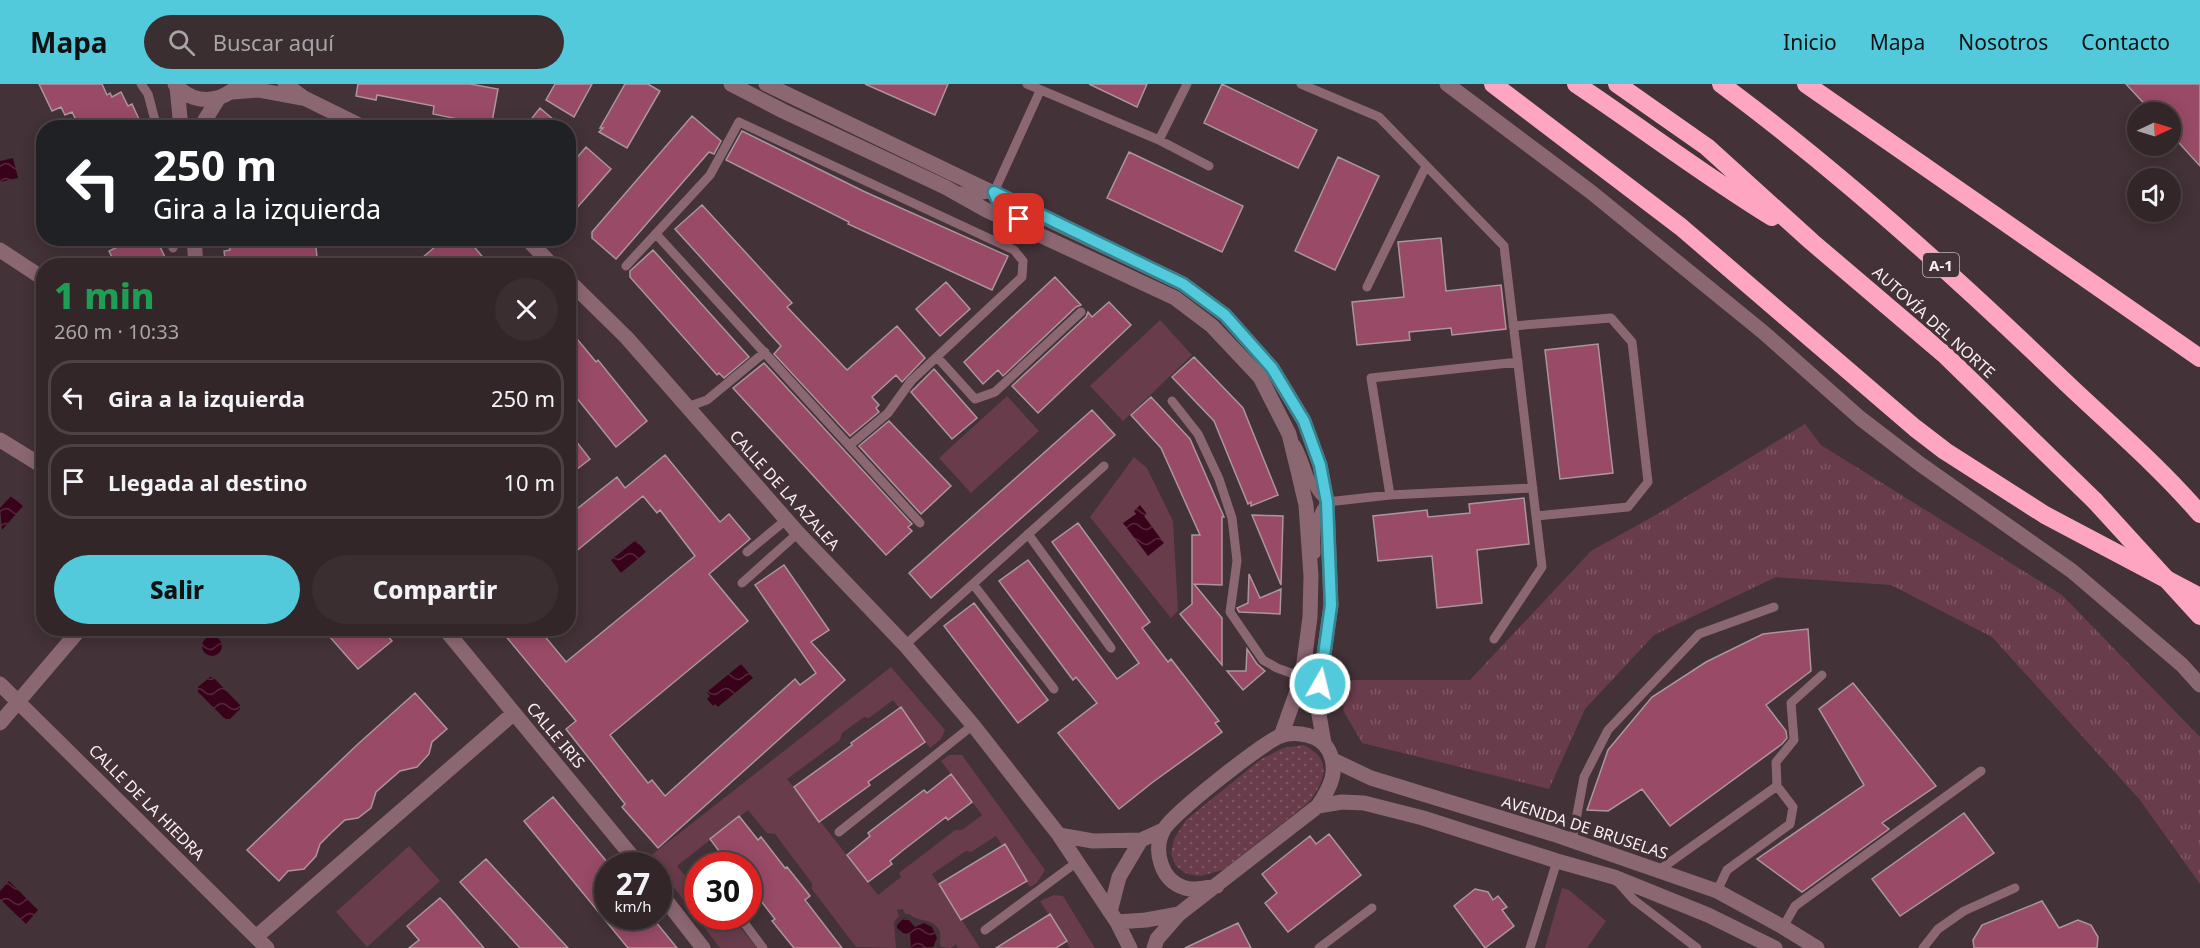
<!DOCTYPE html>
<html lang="es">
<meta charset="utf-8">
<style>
:root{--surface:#322629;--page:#3a2e31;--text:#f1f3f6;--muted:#a8a5a8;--line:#4d4346;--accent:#53cadc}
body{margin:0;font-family:"Noto Sans",sans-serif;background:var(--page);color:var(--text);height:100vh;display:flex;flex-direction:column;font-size:22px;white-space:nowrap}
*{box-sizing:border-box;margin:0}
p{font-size:20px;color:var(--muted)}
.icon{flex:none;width:33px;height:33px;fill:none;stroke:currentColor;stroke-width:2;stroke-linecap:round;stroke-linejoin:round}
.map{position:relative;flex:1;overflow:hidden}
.side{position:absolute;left:36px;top:174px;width:540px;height:378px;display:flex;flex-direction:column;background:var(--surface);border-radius:24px;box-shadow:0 3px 15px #0003,0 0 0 2px var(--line)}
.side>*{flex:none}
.hud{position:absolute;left:36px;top:36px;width:540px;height:126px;border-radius:24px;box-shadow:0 3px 15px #0003,0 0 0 2px var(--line);background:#202124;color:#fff;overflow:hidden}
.needle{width:39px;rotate:86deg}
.fabs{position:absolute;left:2127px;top:18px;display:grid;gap:12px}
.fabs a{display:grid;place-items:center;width:54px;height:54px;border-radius:50%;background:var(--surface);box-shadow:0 3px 15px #0003,0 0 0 2px var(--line);font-size:30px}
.speed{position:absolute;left:594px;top:768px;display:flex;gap:12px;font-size:30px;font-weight:700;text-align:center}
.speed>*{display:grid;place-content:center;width:78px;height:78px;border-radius:50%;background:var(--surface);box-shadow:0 3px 15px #0003,0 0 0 2px var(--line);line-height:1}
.speed small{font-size:15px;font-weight:400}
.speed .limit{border:9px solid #d22;background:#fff;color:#111}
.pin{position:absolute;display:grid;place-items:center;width:51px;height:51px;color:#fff;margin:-26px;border-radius:12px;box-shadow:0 3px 9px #0006}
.me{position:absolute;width:66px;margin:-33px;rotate:8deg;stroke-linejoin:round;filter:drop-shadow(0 0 4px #0008)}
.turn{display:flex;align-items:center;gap:21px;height:126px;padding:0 18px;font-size:27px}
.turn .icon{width:78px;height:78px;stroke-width:2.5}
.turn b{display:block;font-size:42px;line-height:51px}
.round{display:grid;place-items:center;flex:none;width:63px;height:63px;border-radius:32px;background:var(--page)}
.head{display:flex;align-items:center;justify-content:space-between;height:102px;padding:0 18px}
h1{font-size:36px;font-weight:800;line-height:45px;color:#1e9e55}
.primary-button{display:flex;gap:12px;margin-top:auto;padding:12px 18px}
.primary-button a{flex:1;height:69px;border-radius:36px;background:var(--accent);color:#111;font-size:24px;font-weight:800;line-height:69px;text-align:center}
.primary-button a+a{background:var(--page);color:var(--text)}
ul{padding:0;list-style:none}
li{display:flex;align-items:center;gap:18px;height:75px;margin:0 12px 9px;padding:0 6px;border:3px solid var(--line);border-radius:24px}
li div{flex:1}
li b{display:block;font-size:22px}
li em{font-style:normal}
header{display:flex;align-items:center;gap:36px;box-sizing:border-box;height:84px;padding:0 30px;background:var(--accent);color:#111}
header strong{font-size:28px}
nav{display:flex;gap:33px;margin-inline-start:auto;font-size:21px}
.search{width:420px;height:54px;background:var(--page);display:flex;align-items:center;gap:15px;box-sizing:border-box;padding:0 21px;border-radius:33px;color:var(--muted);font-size:22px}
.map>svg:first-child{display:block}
</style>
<header>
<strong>Mapa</strong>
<div class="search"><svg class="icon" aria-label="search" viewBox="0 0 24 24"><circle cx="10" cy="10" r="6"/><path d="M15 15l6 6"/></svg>Buscar aquí</div>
<nav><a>Inicio</a><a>Mapa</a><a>Nosotros</a><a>Contacto</a></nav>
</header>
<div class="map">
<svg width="2200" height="864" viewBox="0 0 2200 864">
<defs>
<pattern id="park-tufts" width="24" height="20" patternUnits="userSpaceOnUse" patternTransform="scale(1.5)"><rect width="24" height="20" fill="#693c4b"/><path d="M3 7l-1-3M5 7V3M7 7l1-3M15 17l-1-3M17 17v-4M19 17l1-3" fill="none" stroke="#7f5865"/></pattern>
<pattern id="garden-dots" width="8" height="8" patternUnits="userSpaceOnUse" patternTransform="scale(1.5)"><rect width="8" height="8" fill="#693c4b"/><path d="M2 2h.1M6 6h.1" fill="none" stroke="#7f5865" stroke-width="1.8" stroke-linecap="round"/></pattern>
<pattern id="water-waves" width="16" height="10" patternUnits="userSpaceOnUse" patternTransform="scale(1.5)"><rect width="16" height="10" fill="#38021b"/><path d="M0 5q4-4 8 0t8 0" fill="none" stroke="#56273d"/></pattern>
</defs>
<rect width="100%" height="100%" fill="#433237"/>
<!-- grass -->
<path fill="#693c4b" d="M1160,236L1192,271L1123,337L1090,302Z
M1007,312L1039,347L971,409L939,374Z
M1134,373L1147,384L1173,437L1178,527L1171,534L1090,433Z
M891,583L945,646L941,655L930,664L893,616L869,634L864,633L842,649L840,656L787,695L878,811L901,793L899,789L955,746H962L982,731L941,677L949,671H962L1045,786L1037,799L1030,803L996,752L971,768L966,767L932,790L980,864H958L956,860L951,864L941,863C939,858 941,853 940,848C934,833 919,839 909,830H905L903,825L897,826L899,832L894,838L896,864L856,863L812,805V799L775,750L767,749L748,726L677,782L697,806L698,832L732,833L757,864H720L659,784L658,782L656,781L649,773Z
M409,762L440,797L367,863L336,828Z
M1562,804L1569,806L1606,837L1587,864H1545Z
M1054,811L1063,812L1095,864H1070L1040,817Z"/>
<!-- park -->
<path fill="url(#park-tufts)" d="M1805,340L1821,361L2062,511L2200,653V800L2140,716L1992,553L1891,501L1776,493L1654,551L1585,625L1549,705L1362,659L1343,626L1352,596H1470L1591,467L1661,428Z"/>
<!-- garden -->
<path fill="url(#garden-dots)" d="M1304,661C1309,664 1317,669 1320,674C1330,689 1317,708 1308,719L1223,786L1200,792L1187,790L1176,782L1171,770L1174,755L1186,736L1260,676L1283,664Z"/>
<!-- water -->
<path fill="url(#water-waves)" d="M13,74L18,94L0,98V77Z
M11,412L23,422L2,446L0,424Z
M1140,421L1147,430L1144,432L1164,459L1148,472L1123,439L1136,430L1134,427Z
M636,456L646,468L621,489L611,476Z
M202 562a10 10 0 1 1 20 0a10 10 0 1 1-20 0Z
M741,580L753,594L718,623L715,620L713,622L707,615L710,612L707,608Z
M210,593L214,594L240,621V625L230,635H225L198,608V603Z
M9,797L38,826L26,840L0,815V807Z
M904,834L908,835L915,843L924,839L932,843L937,854L933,863L909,864L911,862L910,850H904L897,845V841Z"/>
<!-- building -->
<path fill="#984a66" stroke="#aa969c" stroke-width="1.5" d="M39,0H102L107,11L110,9L112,13L121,8L128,22L132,20L143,44H80L72,28L65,31L61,23L52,27Z
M358,0H470L498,5L491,44H462L463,36L433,30L434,22L377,11L376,16L356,12Z
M555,0H592L574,33L546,16Z
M625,0H648L660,7L627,64L599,48L603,44H600Z
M865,0H948L935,31Z
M1089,0H1147L1137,23Z
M1222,0L1317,46L1298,84L1204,39Z
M2126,0H2200V82L2170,49V28H2152Z
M540,24L563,44H524Z
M692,32L721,57L714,70L709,68L616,175L592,154V148Z
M742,47L863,107L1008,172L992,206L848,140L849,138L726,76Z
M586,63L611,85L568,134V84Z
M1129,68L1243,122L1222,168L1107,114Z
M1338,73L1379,92L1335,186L1295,167Z
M702,121L792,219L787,223L847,286L897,242L925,274L902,298L896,291L872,313L879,321L876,324L879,328L850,352L774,270L781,262L675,145Z
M123,154H156L169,182H116L109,167L126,159Z
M229,154H315L318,182H226L224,167L230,166Z
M445,154H467L490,182H413Z
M1441,154L1446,207L1501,201L1506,245L1452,251L1451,244L1409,248L1410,256L1357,261L1352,218L1404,213L1398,158Z
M653,166L749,273L724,294L719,289L717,291L630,193V187Z
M1055,193L1081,221L1076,223L1003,292L998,286L983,300L964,278Z
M946,198L970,225L940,252L916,225Z
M1109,218L1131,241L1038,329L1012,302L1086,233L1088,228L1092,233Z
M568,244L596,278L598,276L647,337L616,363L568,303Z
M1598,260L1613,389L1560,395L1545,266Z
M1194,273L1243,324L1278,411L1251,422V418L1248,420L1214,337L1172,293Z
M764,279L912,440L908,443L912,447L886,471L733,304Z
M934,285L977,334L952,355L911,308Z
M1151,313L1190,355L1224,433H1222V501L1194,500L1222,534V581L1180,530L1192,520V451H1200L1161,364L1131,331Z
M1092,326L1115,351L931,514L909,489Z
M889,337L951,402L921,430L859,362Z
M568,347L590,375L568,392Z
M665,371L720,438L729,430L750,455L709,490L748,537L610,651L648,699L652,696L665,712L795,595L800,601L816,589L755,501L784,481L829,546L811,558L845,596L658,764L622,723L625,720L566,645L576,637L499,544H538L566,578L695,472L660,426L657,429L643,412L568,474V432L617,393L625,404Z
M1524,414L1529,460L1477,466L1482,519L1437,524L1432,472L1378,477L1373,432L1427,426L1428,433L1470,429L1469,420Z
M1252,431L1283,432L1281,501Z
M1078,439L1150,538L1142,544L1168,578L1171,575L1219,637L1215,639L1222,648L1153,698L1119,725L1058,649L1097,619L1076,593L1073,596L999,497L1028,476L1117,595L1139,579L1052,458Z
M1249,490L1260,514L1281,505L1280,530L1239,528L1237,524L1248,519Z
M974,519L1048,616L1018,639L944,542Z
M322,544H381L392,557L358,585Z
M1808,545L1811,587L1766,621L1786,647L1787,654L1782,660L1670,742L1642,705L1608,727L1587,726L1608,666L1652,613L1706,578L1763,550Z
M1247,565L1257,580L1265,587L1243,606L1227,587H1246Z
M1853,599L1936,702L1882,739L1889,745L1802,808L1757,775L1864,701L1819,625Z
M415,609L447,645L432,658L429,670L417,683L400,687L376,708L371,724L358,734L345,736L332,748L320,760L316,772L304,785L288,787L279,797L247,766L358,660Z
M901,623L925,658L868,698L870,701L819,738L794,703L852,661L851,659Z
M951,690L972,718L948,736L946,733L902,767L890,777L892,780L868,798L847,771L870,752L868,749L924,706L927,709Z
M553,713L608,779V832H651L677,864H628L524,737Z
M1964,729L1994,769L1900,832L1872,795Z
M739,732L758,756L761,753L785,784L787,783L810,812L805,816L842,864H794L772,837L775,835L748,800V782H730L710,755Z
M1329,750L1361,791L1288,848L1265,819L1277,809L1262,790L1310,752L1316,760Z
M1005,760L1027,797L961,836L939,800Z
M486,775L568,864H520L460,798Z
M1475,805L1488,808L1493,816L1498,812L1507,823L1502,826L1514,842L1485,864L1454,822Z
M440,814L446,820L484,864H409L419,856L407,842Z
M2042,817L2059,844L2078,836L2091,841L2098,853L2097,864H1974L1973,856L1982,841Z
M1050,830L1067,857L1056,864H996Z
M1238,839L1251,864H1185Z"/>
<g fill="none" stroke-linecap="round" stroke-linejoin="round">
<!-- service -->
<path stroke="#8b6772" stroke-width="9" d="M141,0L148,10L157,44
M1027,0L1159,56L1209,82
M1301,0L1379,33L1504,162L1542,483L1494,555
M1159,56L1187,0
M961,107L979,112L991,109
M994,108L1040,7
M995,110L1000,122L1020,136
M656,150L920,439
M172,154L173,164
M626,182L710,91L739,38L1014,166L1023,177L1022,193L911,297L888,329L850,361
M1367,203L1426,82
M1513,242L1611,234L1632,258L1648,398L1628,423L1536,432
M937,273L975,315L995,308L1081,228
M1172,317L1198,350L1219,395L1232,434L1237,477L1230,528L1263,576L1277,584L1302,593
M687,323L707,316L765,268
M1296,360C1308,380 1307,403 1327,418L1390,411L1533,404
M1390,411L1371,294L1518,278
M1028,450L1111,564
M747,468L787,435
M1316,470C1316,454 1313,431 1325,420
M742,499L798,449
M973,500L1054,605
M905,561L1104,382
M1777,702L1776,678L1794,656L1791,619L1822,591
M839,748L973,641
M1572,757L1584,693L1608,646L1699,550L1774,523
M1659,786L1777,702L1793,723L1790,740L1727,786L1717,807
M1617,797L1634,816L1697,864
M739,832L763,864
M1783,843L1795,822L1981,687
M985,846L1077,778
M1319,864L1372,824
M1530,864L1557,777
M1923,864L1938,845L1964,827L2015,804"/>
<!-- minor -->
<path stroke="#8b6772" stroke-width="15" d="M175,0C193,21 221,20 239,0
M285,0L304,14L365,44
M731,0L783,27L945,103L986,126L1175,214L1212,242L1260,293L1289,350L1298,387L1306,421L1311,492L1310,533L1302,593L1281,652
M766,0L1183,200L1225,231L1272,284L1304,337L1320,381L1327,418L1331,521L1317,619L1324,659
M1447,0L1591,108L1763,248L1860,334L1920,380L2072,487L2182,581L2200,601
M177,3L181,44
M232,8L258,6L301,14
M200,44L218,15
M194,154L196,182
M526,154L553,182
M0,166L44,195
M568,196L627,254L798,449L905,561L973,641L1059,751L1117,838L1130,864
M0,356L44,383
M444,544L640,782
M0,600L267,864
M0,639L81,544
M1333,676L1371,694L1553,750L1717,807L1783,843L1817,864
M1318,722L1342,718L1364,719L1423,734L1557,777L1614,793L1708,831L1775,864
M1059,751L1093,757L1141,756L1163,746
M658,806L703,864
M1110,828L1119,793L1141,756
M1117,838L1146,836L1179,830L1318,722C1330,704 1339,687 1329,667C1321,651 1296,646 1280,652C1262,660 1170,731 1163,747C1153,767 1161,797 1185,804C1195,807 1207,803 1217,802
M256,853L514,629
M1154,864L1157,855L1179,830"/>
<!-- motorway -->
<path stroke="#fda5c1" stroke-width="18" d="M1493,0L1681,143L1915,344L1945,367L2045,431L2200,513
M1576,0C1642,44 1705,92 1772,133
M1617,0L1707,63L1812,158L1946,272L2095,417
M1721,0C1841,89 1953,190 2061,294C2107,338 2158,381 2200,430
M1806,0L2200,274"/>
<!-- motorway-bridge -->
<path stroke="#fda5c1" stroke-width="18" d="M2095,417L2200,532"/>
</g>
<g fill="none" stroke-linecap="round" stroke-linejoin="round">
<!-- route casing -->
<g stroke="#36838f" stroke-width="15">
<path id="route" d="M1019,135L1000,122L994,108L1183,200L1225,231L1272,284L1304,337L1320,381L1327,418L1331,521L1320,600"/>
</g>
<!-- route -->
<use href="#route" stroke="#53cadc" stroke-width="10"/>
</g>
<g text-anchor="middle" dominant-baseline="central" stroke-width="6" stroke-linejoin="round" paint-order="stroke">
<!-- shield labels -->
<rect fill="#433237" stroke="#c2b6b9" stroke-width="1.5" x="1923" y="169" width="36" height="24" rx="4.5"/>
<g font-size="15" font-weight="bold" fill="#f9eef1">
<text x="1941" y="181">A-1</text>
</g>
<!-- street labels -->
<g font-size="16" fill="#f9eef1" stroke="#433237">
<text transform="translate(1934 238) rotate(42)">AUTOVÍA DEL NORTE</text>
<text transform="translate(785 406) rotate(48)">CALLE DE LA AZALEA</text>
<text transform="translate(556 651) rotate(50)">CALLE IRIS</text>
<text transform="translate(147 718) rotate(45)">CALLE DE LA HIEDRA</text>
<text transform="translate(1585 743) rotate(18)">AVENIDA DE BRUSELAS</text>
</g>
</g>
</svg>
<div class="fabs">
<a><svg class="needle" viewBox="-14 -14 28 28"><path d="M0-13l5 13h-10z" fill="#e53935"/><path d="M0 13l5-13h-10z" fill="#a8a5a8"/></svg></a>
<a><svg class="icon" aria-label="sound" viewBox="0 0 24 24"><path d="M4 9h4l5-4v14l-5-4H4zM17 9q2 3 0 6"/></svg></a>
</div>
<div class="speed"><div>27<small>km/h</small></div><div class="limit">30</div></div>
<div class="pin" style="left:1019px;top:135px;background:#d93025"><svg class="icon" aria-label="arrive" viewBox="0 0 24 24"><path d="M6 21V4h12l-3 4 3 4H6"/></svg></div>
<svg class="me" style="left:1320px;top:600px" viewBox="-20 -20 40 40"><circle r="17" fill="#53cadc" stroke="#fff" stroke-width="3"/><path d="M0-11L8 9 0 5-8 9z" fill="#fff"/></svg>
<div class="hud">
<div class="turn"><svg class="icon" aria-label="left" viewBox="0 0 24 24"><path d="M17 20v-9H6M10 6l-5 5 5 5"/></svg><div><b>250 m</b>Gira a la izquierda</div></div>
</div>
<section class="side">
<div class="head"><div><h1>1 min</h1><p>260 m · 10:33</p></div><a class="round"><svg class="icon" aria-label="close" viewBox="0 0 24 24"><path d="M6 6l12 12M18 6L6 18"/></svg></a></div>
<ul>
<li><svg class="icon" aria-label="left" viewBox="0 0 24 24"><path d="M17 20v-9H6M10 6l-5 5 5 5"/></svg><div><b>Gira a la izquierda</b></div><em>250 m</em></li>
<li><svg class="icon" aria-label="arrive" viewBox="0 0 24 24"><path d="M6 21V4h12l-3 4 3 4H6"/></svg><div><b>Llegada al destino</b></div><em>10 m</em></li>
</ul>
<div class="primary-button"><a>Salir</a><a>Compartir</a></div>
</section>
</div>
